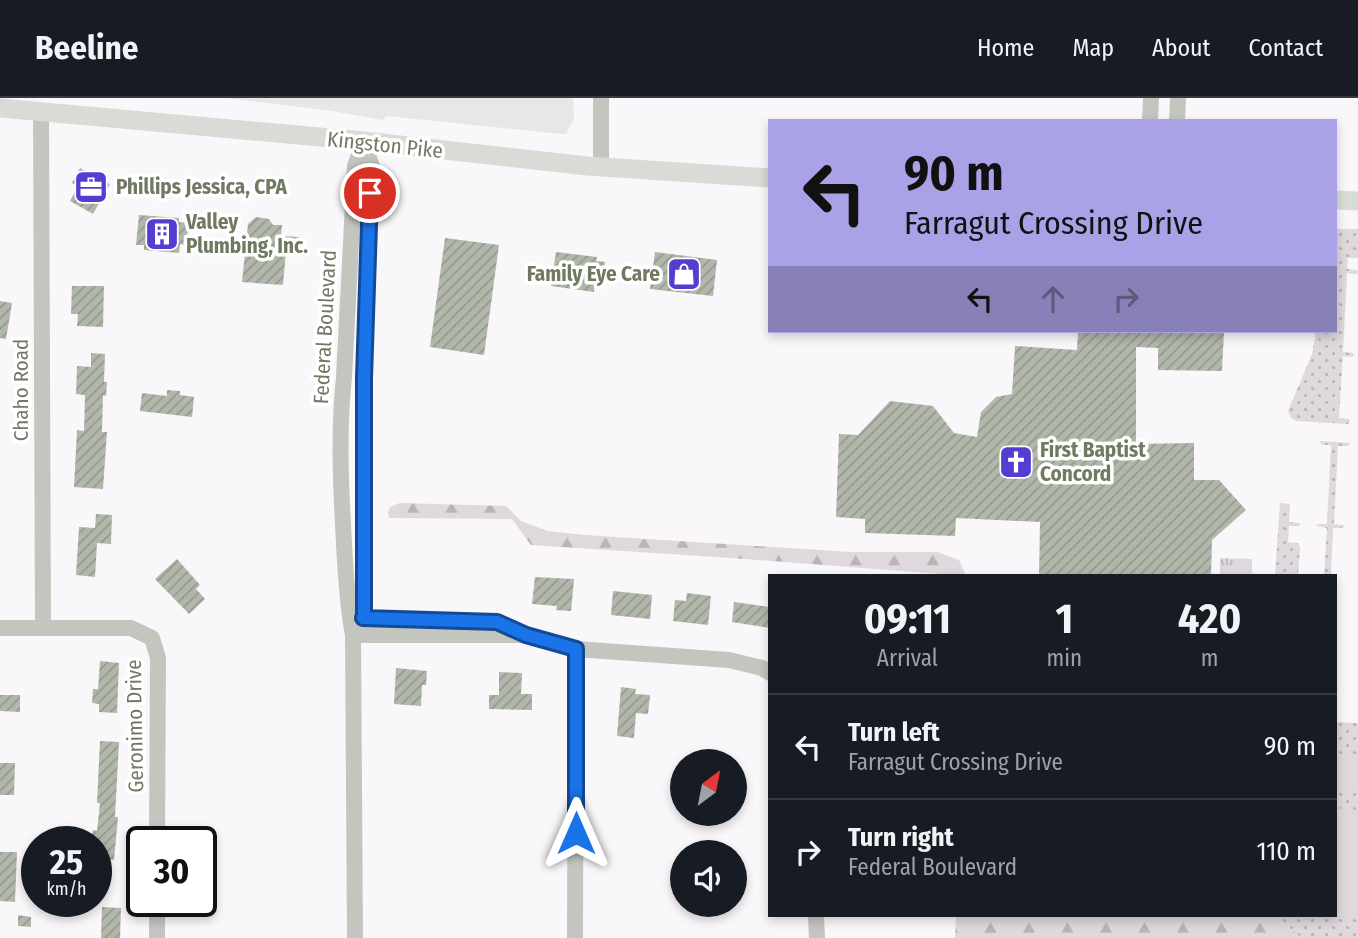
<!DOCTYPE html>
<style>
:root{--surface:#171b24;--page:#242831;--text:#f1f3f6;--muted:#9ea1a6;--line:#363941}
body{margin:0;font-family:"Fira Sans Condensed",sans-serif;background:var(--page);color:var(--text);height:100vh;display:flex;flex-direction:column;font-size:26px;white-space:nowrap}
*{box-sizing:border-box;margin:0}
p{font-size:23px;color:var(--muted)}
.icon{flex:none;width:38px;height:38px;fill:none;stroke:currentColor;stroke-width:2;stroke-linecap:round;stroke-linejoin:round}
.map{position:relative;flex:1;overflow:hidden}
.drawer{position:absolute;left:768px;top:476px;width:569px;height:343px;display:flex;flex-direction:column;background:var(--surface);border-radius:0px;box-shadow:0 4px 10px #0003}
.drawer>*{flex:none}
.banner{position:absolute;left:768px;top:21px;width:569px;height:214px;border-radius:0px;box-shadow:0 4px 10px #0003;background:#aaa2e6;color:#111;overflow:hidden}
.needle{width:46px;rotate:32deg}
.tools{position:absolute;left:670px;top:651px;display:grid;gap:14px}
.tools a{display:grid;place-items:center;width:77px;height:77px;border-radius:50%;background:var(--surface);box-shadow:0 4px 10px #0003;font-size:35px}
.speed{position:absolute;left:21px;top:728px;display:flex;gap:14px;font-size:35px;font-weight:700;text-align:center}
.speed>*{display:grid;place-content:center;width:91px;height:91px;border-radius:50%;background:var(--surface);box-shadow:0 4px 10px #0003;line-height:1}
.speed small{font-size:18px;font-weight:400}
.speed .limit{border:4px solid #111;border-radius:10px;background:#fff;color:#111}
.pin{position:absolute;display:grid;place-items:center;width:60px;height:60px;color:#fff;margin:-30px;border:4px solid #fff;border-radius:50%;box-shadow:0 2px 7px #0007}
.me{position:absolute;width:77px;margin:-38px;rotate:0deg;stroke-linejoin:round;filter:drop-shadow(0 0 5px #0008)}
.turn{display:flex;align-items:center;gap:24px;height:147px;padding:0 21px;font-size:32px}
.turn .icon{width:91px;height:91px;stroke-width:2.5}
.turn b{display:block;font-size:49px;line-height:60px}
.lanes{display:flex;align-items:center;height:66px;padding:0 21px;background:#0003;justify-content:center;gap:35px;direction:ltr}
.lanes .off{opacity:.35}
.eta{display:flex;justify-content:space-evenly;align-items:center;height:119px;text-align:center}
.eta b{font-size:42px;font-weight:700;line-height:49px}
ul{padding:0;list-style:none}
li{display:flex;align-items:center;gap:21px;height:105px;padding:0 21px;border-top:2px solid var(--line)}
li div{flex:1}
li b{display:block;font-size:26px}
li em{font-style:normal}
header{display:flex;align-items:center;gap:42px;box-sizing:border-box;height:98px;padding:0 35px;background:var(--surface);border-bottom:2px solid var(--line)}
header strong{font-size:33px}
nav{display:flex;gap:38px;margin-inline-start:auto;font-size:24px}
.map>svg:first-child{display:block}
</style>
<header>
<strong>Beeline</strong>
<nav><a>Home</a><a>Map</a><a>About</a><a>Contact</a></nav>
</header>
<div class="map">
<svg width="1358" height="840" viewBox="0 0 1358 840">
<defs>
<pattern id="grass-dots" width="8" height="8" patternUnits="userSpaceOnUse" patternTransform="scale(1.75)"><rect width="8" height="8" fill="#dfd8dc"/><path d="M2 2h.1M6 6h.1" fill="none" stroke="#b9b4b6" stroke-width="1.8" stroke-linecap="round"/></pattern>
<pattern id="forest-firs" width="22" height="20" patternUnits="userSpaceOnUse" patternTransform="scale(1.75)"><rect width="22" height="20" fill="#dfd8dc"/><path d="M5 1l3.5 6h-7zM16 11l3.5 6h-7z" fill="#b9b4b6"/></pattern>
<pattern id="park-tufts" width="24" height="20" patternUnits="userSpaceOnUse" patternTransform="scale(1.75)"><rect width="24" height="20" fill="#dfd8dc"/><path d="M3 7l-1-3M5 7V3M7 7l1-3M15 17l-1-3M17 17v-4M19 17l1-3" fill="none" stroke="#b9b4b6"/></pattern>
<pattern id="building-hatch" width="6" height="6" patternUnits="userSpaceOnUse" patternTransform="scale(1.75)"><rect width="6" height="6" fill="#b2b7ab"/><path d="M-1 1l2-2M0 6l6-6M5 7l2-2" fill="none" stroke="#959a8f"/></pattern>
</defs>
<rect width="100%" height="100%" fill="#f9f7f9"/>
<!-- built -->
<path fill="#e8e7e7" d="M226,0H573L574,21L566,36H562L387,18L383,22L332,13Z"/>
<!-- grass -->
<path fill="url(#grass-dots)" d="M1335,131H1358V160H1348L1347,171L1357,172L1358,174L1357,176L1347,175L1343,254L1353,255L1354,257L1352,259L1343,258L1339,320L1349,321L1350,323L1348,326L1296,323L1291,320L1288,313L1312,256L1316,233H1335Z
M1320,343L1350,345L1347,348H1338L1334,426L1343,427L1345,428L1343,430H1333L1331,478H1324L1327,430L1316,428L1318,426H1327L1331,347H1322Z
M1280,405L1290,406L1289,424L1300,425L1299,428H1289L1288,444L1298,445L1300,449L1298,478H1275Z
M1335,624L1358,625V840H1299L1298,837L1275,819L1226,817H1335Z"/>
<!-- forest -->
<path fill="url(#forest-firs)" d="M400,405L506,408L521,423L547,433L585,437L850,454H938L959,462L966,478L731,460L531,447L512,421L389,420L388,415L390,409Z
M956,817H1226L1275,819L1298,837L1299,840H955Z"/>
<!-- park -->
<path fill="url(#park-tufts)" d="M1220,460L1252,461V475L1254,476V478H1220Z"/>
<!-- pitch -->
<path fill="#dfd8dc" d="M1335,657L1358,658V694L1335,692Z
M1335,710L1358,712V820L1321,817H1335Z"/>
<!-- building -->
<path fill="url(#building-hatch)" d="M80,70L110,86L93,116L70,103L78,88L72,85Z
M139,117L179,120V124L189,125L186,147L180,146L179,155L144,152V147H136Z
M256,119L269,121L273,127H282L281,138L300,139L299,154L286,153L283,187L242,184L248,126Z
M445,140L499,147L484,257L430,249Z
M556,154L597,159L596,163L605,164L602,187L595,186L594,194L551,188Z
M655,154L717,162L713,198L650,191Z
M72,188H104L103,229L77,228L78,216H71Z
M0,203L12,205L6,241L0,240Z
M1078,233H1224L1222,273L1158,272V250L1136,249V346L1194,345V382H1219L1246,412L1212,442L1211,478H1039L1040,424L956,420L955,438L865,435V421L836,419L839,336L858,337L890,303L933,308L954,335L977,339L981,314L996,299L1012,296L1015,248L1077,252Z
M91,255L105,256L104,284H107L106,298L103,297L102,334H107L103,391L74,389L77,332L84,333L85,297L76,296L77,268L91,269Z
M167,292L180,293V297L194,299L192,319L140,313L142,295L167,298Z
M96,416L112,417L111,446L97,445L95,479L76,477L79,429L95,430Z
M177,461L200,487L196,491L205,501L189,516L155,481Z
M535,479L574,481L571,513L556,512L557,508L532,506Z
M613,493L652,497L650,521L611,517Z
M687,495L711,498L708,527L673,523L675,502L686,503Z
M734,504L770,509V530L732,524Z
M100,563L119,565L117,615L99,614V606L92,605L93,591H98Z
M396,570L427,573L426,587H422L421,608L394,606Z
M499,574L522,575L521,596H532V612L489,611V597H499Z
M621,589L636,591L635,596L650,597L648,616L636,615L634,640L617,638Z
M0,597H20V614L0,613Z
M100,643L119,644L115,719H118L114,762L97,760L96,744H91L93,732L97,733L100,705H97Z
M0,665H15L14,697H0Z
M0,754H17L15,804L0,803Z
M102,809L121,810L120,840H101Z
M18,817L31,819V829L18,828Z"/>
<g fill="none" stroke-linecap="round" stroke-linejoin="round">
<!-- minor -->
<path stroke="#c3c6be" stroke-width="16" d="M41,13L43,528
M1150,23L1151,0
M1177,23L1178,0
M601,69V0
M353,519L497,524L526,537L576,551L729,562L762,570L770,575
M0,530H131L152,540L158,560L157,744
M353,537L364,517V280L372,69L364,43
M353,537H520
M816,817L817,840
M157,840V803
M355,840L353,537C347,507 346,477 344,446C341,392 338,333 344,279L355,68L364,43
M575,840L576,551"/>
<!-- major -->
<path stroke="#d9dbd6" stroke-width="19" d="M0,10L364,43L587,68L770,80
M1335,102L1358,103"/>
</g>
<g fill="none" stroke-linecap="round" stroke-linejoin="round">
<!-- route casing -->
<g stroke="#114b97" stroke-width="18">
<path id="route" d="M370,95L364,280V517L363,520L497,524L526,537L576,551V735"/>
</g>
<!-- route -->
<use href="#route" stroke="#1a73e8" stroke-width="12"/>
</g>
<!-- icons -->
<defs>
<g id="office-square" transform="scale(1.75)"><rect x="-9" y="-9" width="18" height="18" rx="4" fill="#543ed2" stroke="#fff"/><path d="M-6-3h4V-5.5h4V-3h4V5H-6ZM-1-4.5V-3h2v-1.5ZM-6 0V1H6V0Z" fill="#fff"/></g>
<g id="building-square" transform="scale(1.75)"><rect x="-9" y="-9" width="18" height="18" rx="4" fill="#543ed2" stroke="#fff"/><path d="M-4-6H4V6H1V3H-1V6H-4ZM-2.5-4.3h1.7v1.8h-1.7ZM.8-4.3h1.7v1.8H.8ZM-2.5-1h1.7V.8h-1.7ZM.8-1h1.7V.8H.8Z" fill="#fff"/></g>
<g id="shop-square" transform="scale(1.75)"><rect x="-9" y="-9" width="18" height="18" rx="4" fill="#543ed2" stroke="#fff"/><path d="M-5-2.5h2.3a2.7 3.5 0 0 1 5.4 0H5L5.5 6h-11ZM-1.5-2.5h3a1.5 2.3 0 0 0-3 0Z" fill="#fff"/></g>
<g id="church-square" transform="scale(1.75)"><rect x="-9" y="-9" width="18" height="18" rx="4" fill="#543ed2" stroke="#fff"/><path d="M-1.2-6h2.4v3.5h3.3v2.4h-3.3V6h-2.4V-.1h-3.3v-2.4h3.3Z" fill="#fff"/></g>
</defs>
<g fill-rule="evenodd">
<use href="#office-square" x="91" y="89"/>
<use href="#building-square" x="162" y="136"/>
<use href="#shop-square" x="684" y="176"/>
<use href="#church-square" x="1016" y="364"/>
</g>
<g text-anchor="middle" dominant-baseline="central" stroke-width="7" stroke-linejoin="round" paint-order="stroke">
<!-- street labels -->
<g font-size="21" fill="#707962" stroke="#fff">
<text transform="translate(385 47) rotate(6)">Kingston Pike</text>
<text transform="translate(325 229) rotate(-87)">Federal Boulevard</text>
<text transform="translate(21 292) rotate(-90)">Chaho Road</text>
<text transform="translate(135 628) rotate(-91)">Geronimo Drive</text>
</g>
<!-- poi labels -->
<g font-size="21" font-weight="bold" fill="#707962" stroke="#fff" text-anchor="start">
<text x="116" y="89">Phillips Jessica, CPA</text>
<text x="186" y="124">Valley<tspan x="186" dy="24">Plumbing, Inc.</tspan></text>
<text x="660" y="176" text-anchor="end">Family Eye Care</text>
<text x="1040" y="352">First Baptist<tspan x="1040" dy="24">Concord</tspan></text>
</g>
</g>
</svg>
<div class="tools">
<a><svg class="needle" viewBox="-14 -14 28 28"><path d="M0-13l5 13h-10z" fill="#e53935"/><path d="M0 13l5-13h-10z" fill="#9ea1a6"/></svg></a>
<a><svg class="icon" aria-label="sound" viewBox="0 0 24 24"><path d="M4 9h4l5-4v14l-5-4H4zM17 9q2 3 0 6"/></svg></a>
</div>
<div class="speed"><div>25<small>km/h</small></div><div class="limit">30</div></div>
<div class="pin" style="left:370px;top:95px;background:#d93025"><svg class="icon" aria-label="arrive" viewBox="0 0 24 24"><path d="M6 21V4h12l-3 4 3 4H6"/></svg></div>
<svg class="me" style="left:576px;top:735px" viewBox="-20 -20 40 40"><path d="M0-17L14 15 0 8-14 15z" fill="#1a73e8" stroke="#fff" stroke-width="4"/></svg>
<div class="banner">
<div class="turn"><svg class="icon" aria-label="left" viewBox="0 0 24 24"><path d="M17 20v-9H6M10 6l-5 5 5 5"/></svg><div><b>90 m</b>Farragut Crossing Drive</div></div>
<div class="lanes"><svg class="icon" aria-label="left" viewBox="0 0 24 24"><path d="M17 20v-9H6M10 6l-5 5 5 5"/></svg><svg class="icon off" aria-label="ahead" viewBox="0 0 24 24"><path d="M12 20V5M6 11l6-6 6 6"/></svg><svg class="icon off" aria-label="right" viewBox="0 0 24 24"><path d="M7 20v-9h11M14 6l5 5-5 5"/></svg></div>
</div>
<section class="drawer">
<div class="eta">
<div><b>09:11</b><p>Arrival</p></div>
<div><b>1</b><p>min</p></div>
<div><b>420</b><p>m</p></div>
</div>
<ul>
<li><svg class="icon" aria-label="left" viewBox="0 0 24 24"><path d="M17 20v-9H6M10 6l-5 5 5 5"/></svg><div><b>Turn left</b><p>Farragut Crossing Drive</p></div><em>90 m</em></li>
<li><svg class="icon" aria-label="right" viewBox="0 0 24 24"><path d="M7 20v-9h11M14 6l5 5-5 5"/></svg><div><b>Turn right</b><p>Federal Boulevard</p></div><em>110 m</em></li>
</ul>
</section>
</div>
